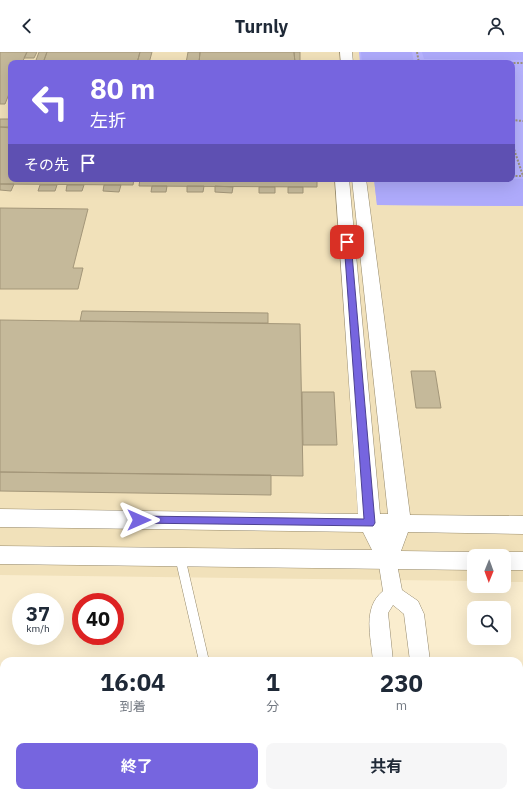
<!DOCTYPE html>
<html lang="ja">
<meta charset="utf-8">
<style>
:root{--surface:#fff;--page:#f6f6f7;--text:#1f2937;--muted:#747a83;--accent:#7665df}
body{margin:0;font-family:"IBM Plex Sans","Noto Sans JP",sans-serif;background:var(--page);color:var(--text);height:100vh;display:flex;flex-direction:column;font-size:15px;white-space:nowrap}
*{box-sizing:border-box;margin:0}
p{font-size:13px;color:var(--muted)}
.icon{flex:none;width:22px;height:22px;fill:none;stroke:currentColor;stroke-width:2;stroke-linecap:round;stroke-linejoin:round}
.map{position:relative;flex:1;overflow:hidden}
.drawer{position:absolute;left:0px;top:605px;width:523px;height:140px;display:flex;flex-direction:column;background:var(--surface);border-radius:12px 12px 0 0;box-shadow:0 4px 16px #0002}
.drawer>*{flex:none}
.top-card{position:absolute;left:8px;top:8px;width:507px;height:122px;border-radius:8px;box-shadow:0 4px 16px #0002;background:#7665df;color:#fff;overflow:hidden}
.needle{width:26px;rotate:181deg}
.controls{position:absolute;left:467px;top:497px;display:grid;gap:8px}
.controls a{display:grid;place-items:center;width:44px;height:44px;border-radius:8px;background:var(--surface);box-shadow:0 4px 16px #0002;font-size:20px}
.speed{position:absolute;left:12px;top:541px;display:flex;gap:8px;font-size:20px;font-weight:700;text-align:center}
.speed>*{display:grid;place-content:center;width:52px;height:52px;border-radius:50%;background:var(--surface);box-shadow:0 4px 16px #0002;line-height:1}
.speed small{font-size:10px;font-weight:400}
.speed .limit{border:6px solid #d22;background:#fff;color:#111}
.pin{position:absolute;display:grid;place-items:center;width:34px;height:34px;color:#fff;margin:-17px;border-radius:8px;box-shadow:0 2px 6px #0006}
.me{position:absolute;width:44px;margin:-22px;rotate:90deg;stroke-linejoin:round;filter:drop-shadow(0 0 3px #0008)}
.turn{display:flex;align-items:center;gap:14px;height:84px;padding:0 16px;font-size:18px}
.turn .icon{width:52px;height:52px;stroke-width:2.5}
.turn b{display:block;font-size:28px;line-height:34px}
.then{display:flex;align-items:center;height:38px;padding:0 16px;background:#0003;gap:8px;font-size:15px}
.eta{display:flex;justify-content:space-evenly;align-items:center;height:68px;text-align:center}
.eta b{font-size:24px;font-weight:700;line-height:28px}
.primary-button{display:flex;gap:8px;margin-top:auto;padding:8px 16px}
.primary-button a{flex:1;height:46px;border-radius:8px;background:var(--accent);color:#fff;font-size:16px;font-weight:700;line-height:46px;text-align:center}
.primary-button a+a{background:var(--page);color:var(--text)}
header{display:flex;justify-content:space-between;align-items:center;height:52px;padding:0 16px;background:var(--surface);font-size:18px;font-weight:700}
.map>svg:first-child{display:block}
</style>
<header><svg class="icon" aria-label="back" viewBox="0 0 24 24"><path d="M15 5l-7 7 7 7"/></svg>Turnly<svg class="icon" aria-label="person" viewBox="0 0 24 24"><circle cx="12" cy="8" r="4"/><path d="M4 21q1-7 8-7t8 7"/></svg></header>
<div class="map">
<svg width="523" height="745" viewBox="0 0 523 745">
<rect width="100%" height="100%" fill="#faedce"/>
<!-- built -->
<path fill="#f1e1ba" fill-rule="evenodd" d="M0,0H523V530H504V504H474V529L0,523ZM11,11H512V127H11Z"/>
<!-- green -->
<path fill="#b7b3ff" d="M359,0H523V154L377,153L374,127H512V11H360Z"/>
<!-- forest -->
<path fill="#aeaafb" d="M361,0H412L414,11H362Z
M422,0H523V8L424,7Z
M374,127H523V154L377,153Z"/>
<!-- building -->
<path fill="#c5b99a" stroke="#a39679" d="M0,0H27L22,11H11V37L5,52H0Z
M27,0H37L34,6H24Z
M39,0H47L43,11H35Z
M47,0H140L137,11H43Z
M140,0H152L149,11H137Z
M188,0H200L199,11H186Z
M200,0H294L295,11H199Z
M294,0H300V11H295Z
M0,67H11V75H0Z
M0,75L11,76V127H134L133,133L0,132Z
M140,127H317V135L139,134Z
M0,132H14L11,139L0,138Z
M40,133H57L55,139H38Z
M67,133H84L82,139H66Z
M104,133H121L119,140L103,139Z
M152,134H167L166,140H151Z
M187,134H204L203,140H187Z
M215,134L233,135L232,141L215,140Z
M259,135H275V141H259Z
M288,135H303V141H288Z
M0,156L88,157L73,216H83L78,237H0Z
M82,259L268,261V271L80,269Z
M0,268L300,272L303,424L0,420Z
M411,319H435L441,356H416Z
M302,340H334L337,393H303Z
M0,420L271,423V443L0,439Z"/>
<g fill="none" stroke-linecap="round" stroke-linejoin="round">
<!-- service casing -->
<g stroke="#95896c" stroke-width="1">
<path id="service" d="M180,501L183,502L185,505L209,609H199L175,505L177,502Z
M227,741H239L240,745H228Z"/>
</g>
<!-- minor casing -->
<g stroke="#95896c" stroke-width="1">
<path id="minor" d="M387,499L393,502L396,507L402,538L418,549L424,562L430,609H410L404,562L393,553L388,561L393,609H373C371,585 362,556 383,539L378,507L381,502Z
M384,741H406L407,745H385Z
M425,741H447V745H425Z"/>
</g>
<!-- tertiary casing -->
<g stroke="#95896c" stroke-width="1">
<path id="tertiary" d="M340,0H352L353,11H341Z
M335,127H349L380,462H388L352,127H366L410,463L523,464V482L408,480L401,499L474,500L483,504H474V518L0,512V494L372,498L363,480L0,475V457L358,462Z
M504,500H523V518H504V504H495Z"/>
</g>
<!-- path -->
<path stroke="#9c937c" stroke-width="2" stroke-dasharray="2 1.5" stroke-linecap="butt" d="M417,0L419,11
M433,11H523
M512,68L523,69
M512,91L523,124
M512,124H523"/>
<!-- service -->
<use href="#service" fill="#fff" fill-rule="evenodd"/>
<!-- minor -->
<use href="#minor" fill="#fff" fill-rule="evenodd"/>
<!-- tertiary -->
<use href="#tertiary" fill="#fff" fill-rule="evenodd"/>
</g>
<!-- route -->
<path fill="#7665df" stroke="#4d4291" d="M347,187L351,190L375,471L373,474L135,471L134,468L139,464L364,467L344,190Z"/>
</svg>
<div class="controls">
<a><svg class="needle" viewBox="-14 -14 28 28"><path d="M0-13l5 13h-10z" fill="#e53935"/><path d="M0 13l5-13h-10z" fill="#747a83"/></svg></a>
<a><svg class="icon" aria-label="search" viewBox="0 0 24 24"><circle cx="10" cy="10" r="6"/><path d="M15 15l6 6"/></svg></a>
</div>
<div class="speed"><div>37<small>km/h</small></div><div class="limit">40</div></div>
<div class="pin" style="left:347px;top:190px;background:#d93025"><svg class="icon" aria-label="arrive" viewBox="0 0 24 24"><path d="M6 21V4h12l-3 4 3 4H6"/></svg></div>
<svg class="me" style="left:139px;top:468px" viewBox="-20 -20 40 40"><path d="M0-17L14 15 0 8-14 15z" fill="#7665df" stroke="#fff" stroke-width="4"/></svg>
<div class="top-card">
<div class="turn"><svg class="icon" aria-label="left" viewBox="0 0 24 24"><path d="M17 20v-9H6M10 6l-5 5 5 5"/></svg><div><b>80 m</b>左折</div></div>
<div class="then">その先<svg class="icon" aria-label="arrive" viewBox="0 0 24 24"><path d="M6 21V4h12l-3 4 3 4H6"/></svg></div>
</div>
<section class="drawer">
<div class="eta">
<div><b>16:04</b><p>到着</p></div>
<div><b>1</b><p>分</p></div>
<div><b>230</b><p>m</p></div>
</div>
<div class="primary-button"><a>終了</a><a>共有</a></div>
</section>
</div>
